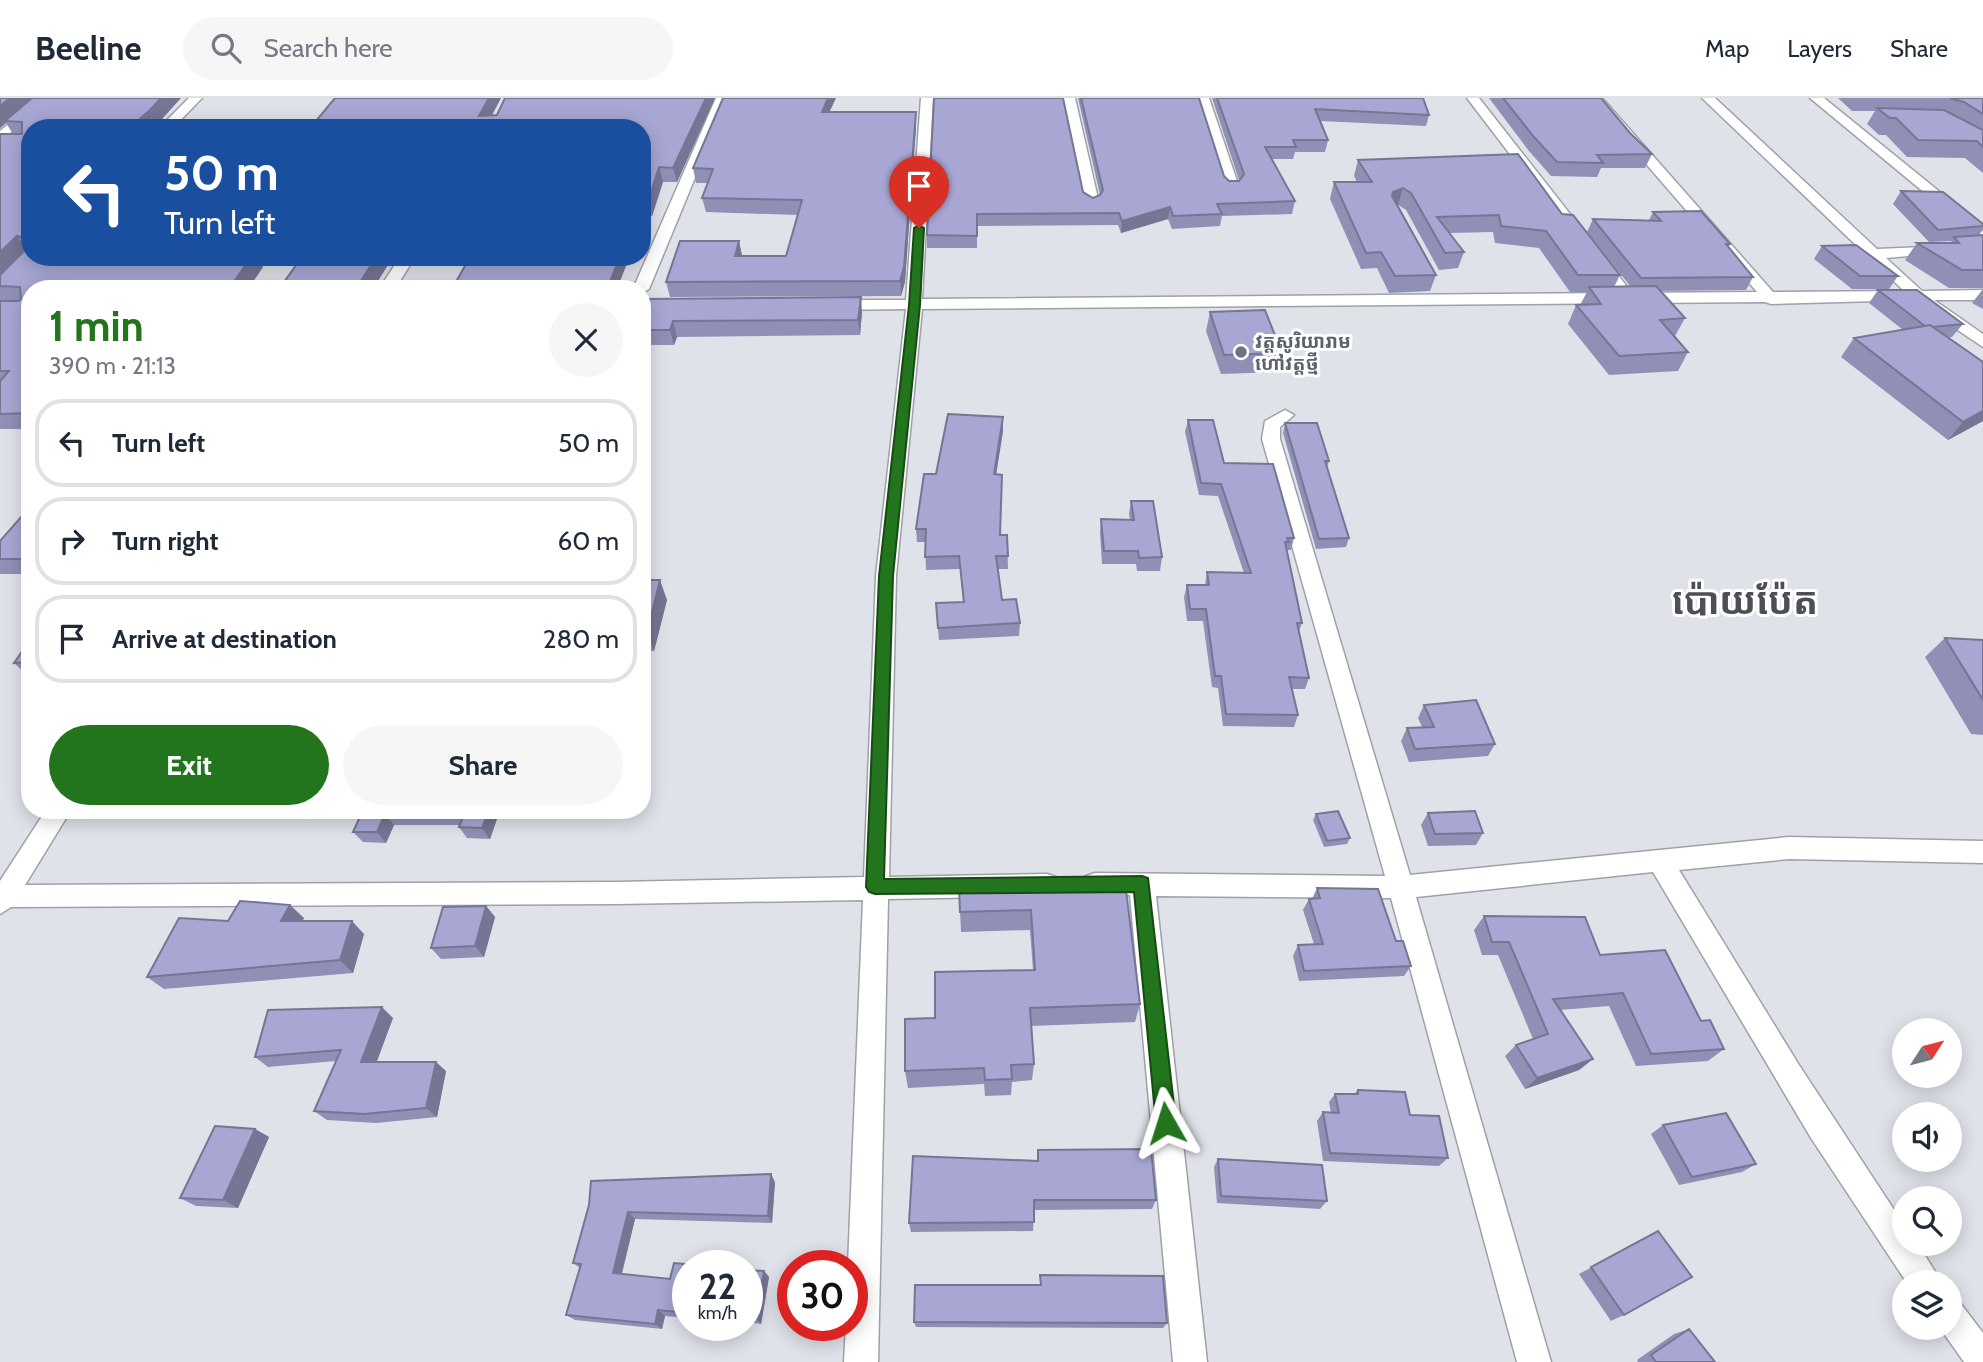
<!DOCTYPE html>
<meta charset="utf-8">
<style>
:root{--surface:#fff;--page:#f6f6f7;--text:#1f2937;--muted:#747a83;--line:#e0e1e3;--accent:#22741d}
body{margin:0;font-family:Cabin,"Noto Sans Khmer",sans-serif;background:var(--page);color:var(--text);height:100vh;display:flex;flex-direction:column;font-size:26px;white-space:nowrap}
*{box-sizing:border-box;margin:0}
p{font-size:23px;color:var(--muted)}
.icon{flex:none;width:38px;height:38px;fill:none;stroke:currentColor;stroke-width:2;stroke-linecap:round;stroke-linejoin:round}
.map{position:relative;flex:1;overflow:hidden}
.drawer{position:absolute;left:21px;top:182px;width:630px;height:539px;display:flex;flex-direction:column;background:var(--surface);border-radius:28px;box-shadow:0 4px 18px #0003}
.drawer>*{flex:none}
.guide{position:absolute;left:21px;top:21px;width:630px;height:147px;border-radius:28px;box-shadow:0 4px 18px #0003;background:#1a4fa0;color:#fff;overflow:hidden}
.needle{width:46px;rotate:54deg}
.tools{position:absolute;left:1892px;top:920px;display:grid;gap:14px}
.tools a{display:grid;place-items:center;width:70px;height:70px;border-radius:50%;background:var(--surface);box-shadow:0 4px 18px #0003;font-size:35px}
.speed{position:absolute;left:672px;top:1152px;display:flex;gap:14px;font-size:35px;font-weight:700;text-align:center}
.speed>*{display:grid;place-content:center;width:91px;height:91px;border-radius:50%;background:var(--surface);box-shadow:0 4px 18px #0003;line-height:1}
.speed small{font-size:18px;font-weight:400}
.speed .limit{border:10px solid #d22;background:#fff;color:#111}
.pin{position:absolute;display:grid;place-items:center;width:60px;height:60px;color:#fff;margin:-72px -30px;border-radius:50% 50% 50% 0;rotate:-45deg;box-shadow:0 0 7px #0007}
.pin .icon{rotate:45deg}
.me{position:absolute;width:77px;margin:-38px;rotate:354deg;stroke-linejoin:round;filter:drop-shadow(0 0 5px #0008)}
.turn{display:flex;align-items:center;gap:24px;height:147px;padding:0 28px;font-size:32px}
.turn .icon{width:91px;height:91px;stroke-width:2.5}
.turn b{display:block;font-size:49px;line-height:60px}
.round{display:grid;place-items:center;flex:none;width:74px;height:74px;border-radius:37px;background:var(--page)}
.summary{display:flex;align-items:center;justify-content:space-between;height:119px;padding:0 28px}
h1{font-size:42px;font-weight:700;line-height:52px;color:var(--accent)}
.cta{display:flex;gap:14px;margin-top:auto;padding:14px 28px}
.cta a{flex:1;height:80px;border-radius:42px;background:var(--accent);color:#fff;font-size:28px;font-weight:700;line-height:80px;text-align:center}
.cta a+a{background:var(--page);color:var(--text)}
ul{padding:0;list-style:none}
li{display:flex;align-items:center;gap:21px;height:88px;margin:0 14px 10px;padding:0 14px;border:4px solid var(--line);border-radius:28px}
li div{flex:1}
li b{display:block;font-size:26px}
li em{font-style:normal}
header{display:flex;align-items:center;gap:42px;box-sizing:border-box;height:98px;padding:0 35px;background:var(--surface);border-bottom:2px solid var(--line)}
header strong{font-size:33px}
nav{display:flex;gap:38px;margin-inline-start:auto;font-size:24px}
.search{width:490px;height:63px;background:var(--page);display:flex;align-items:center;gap:18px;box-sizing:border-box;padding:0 24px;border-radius:38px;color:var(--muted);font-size:26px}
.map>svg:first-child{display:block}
</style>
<header>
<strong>Beeline</strong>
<div class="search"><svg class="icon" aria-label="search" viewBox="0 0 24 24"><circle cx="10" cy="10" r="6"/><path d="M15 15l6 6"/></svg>Search here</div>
<nav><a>Map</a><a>Layers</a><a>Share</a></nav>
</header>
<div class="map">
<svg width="1983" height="1264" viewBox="0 0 1983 1264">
<rect width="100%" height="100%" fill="#dfe2e9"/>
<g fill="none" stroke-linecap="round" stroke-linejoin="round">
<!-- minor casing -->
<g stroke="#9fa1a9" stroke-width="3">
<path id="minor" d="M40,0H54L0,43V33Z
M189,0H202L173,30H159Z
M716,0H728L649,191L642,195V191H633Z
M921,0H933L922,201L1616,195L1467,0H1479L1632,195L1757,194L1589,0H1602L1773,194L1904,193L1702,0H1715L1877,151L1947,148L1949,151L1942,155L1886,160L1922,193L1983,192V202H1934L1983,236V249L1913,202L1771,206L1765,204L922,211L896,478L889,779L1047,776L1056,779L1060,787L1056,795L1047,798L888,801L878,1264H844L846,1227H852V1167H848L863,802L617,806L11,809L0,816V783L46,712H71L25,787L617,784L864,779L876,478L906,211L831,212L823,207L831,202H906Z
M1063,0H1075L1099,105L1097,108L1092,109L1085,105Z
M1197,0H1209L1239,89L1237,92H1227L1225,89Z
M1810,0H1824L1983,129V140L1978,139Z
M400,159H415L395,191H379Z
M1285,312L1294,317L1280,329V341L1410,777L1789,739L1983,743V765L1789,761L1679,772L1799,967L1904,1127V1146H1918L1942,1185H1907L1811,1040L1653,774L1416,799L1551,1264H1517L1391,800L1156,798L1207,1264H1173L1130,797H1095L1086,794L1082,786L1086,778L1095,775L1385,778L1262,341L1265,323Z
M1950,1201L1961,1206L1983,1235V1264H1964L1940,1230H1950Z"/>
</g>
<!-- minor -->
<use href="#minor" fill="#fff" fill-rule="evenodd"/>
</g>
<!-- wall -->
<path fill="#9090b6" d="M0,0L158,26L30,30V159L263,169L248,191H30V331H0V36H13L6,25L0,30Z
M335,0H501L492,17H497L505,0H715L677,84H663L652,118L642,119V30L311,29Z
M934,0L1093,100L1100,97L1078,0H1199L1224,78L1229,83L1239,82L1212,0H1423L1429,17L1426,28L1320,23L1328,42L1325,54H1295L1293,61H1272L1295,103L1292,116L1222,118L1220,128L1172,131L1168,121L1121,135L1118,127L977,128V150H927V137Z
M1489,0H1601L1630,35L1652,56L1645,70H1601L1597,79L1551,78L1529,53Z
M1838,0H1983V75L1965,60L1907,59L1886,37H1879L1867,26L1875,13H1852Z
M830,14H916V28L905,184L901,198L670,199L666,184L739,143L742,158H786L798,117L706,114L702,100L708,85H696L693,70Z
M1358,62L1562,116L1620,177L1614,189H1631L1587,134L1593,121L1649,122L1653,114L1730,146L1728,149L1753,179L1746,192L1660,193L1685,220L1675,238L1688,254L1678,273L1609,277L1568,226L1576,207H1580L1587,194H1570L1539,150L1495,145L1493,134L1449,135L1464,154L1458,170L1439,172L1406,112L1398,107L1436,177L1430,193L1389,195L1377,170L1361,171L1330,101L1334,84H1357L1354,78Z
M1901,93L1983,126V132L1979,137H1983V190H1949L1905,162L1917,145H1950L1952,143L1929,144L1893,106Z
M1822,148L1898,178L1889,191H1852L1814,161Z
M1983,191V211L1972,205Z
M1878,192L1963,226L1952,239L1948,240L1983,323L1948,342L1841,259L1854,240L1903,232L1869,205Z
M642,201L862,214L860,237L677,239L674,247H642Z
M1210,214L1282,255L1277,274L1221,276L1206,233Z
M1003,319V333L996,376L1000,437H1007L1008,471H998L1002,502L1020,525L1019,538L939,542L936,505L963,504L960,471L926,472L925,444H917L916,431L936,376Z
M1188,322L1224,365L1294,440L1291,452H1286L1302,525L1299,533L1309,580L1305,591H1292L1298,617L1294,629L1223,628L1218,590L1212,589L1203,523H1187L1184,499L1187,487H1205L1207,474L1244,475L1218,398L1199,397L1185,334Z
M1285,325L1329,363L1327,369L1349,440L1346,449L1316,451L1283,335Z
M1131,403L1162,459L1160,473H1137L1136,466H1102L1100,435L1101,421L1130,422L1129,416Z
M30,409V476H0V443Z
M642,482L667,502L654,553H642Z
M1945,540L1983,542V637L1971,636L1925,559Z
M30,542V576H26L14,565Z
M1424,607L1495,646L1488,658L1409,664L1401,643L1407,630L1422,629L1418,620Z
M363,712H500L490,741L467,740L459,729L460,727H394L386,745L363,744L353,734Z
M1428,715L1483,735L1476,747L1428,748L1421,727Z
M1316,716L1350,740L1347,746L1324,749L1313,722Z
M1125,784L1140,906L1135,924L1031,928L1034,966L1032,982L1012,984L1011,997L985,998L984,986L908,990L905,973L935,920L1033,872L1030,832L961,834L959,789Z
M1317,790L1396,843L1411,868L1404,878L1299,883L1293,858L1298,847L1314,846L1303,812L1309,801H1312Z
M486,808L495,819L484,859L441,861L431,850Z
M1484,818L1600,857L1701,923L1724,951L1708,963L1636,968L1609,908L1560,912L1593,961L1579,972L1525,991L1505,958L1516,947L1533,941L1498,857H1482L1474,832Z
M304,820L302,823L364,836L353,875L164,891L147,879L228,823Z
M393,920L376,964L446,973L437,1019L376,1025L327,1022L314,1013L336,963L268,969L255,959Z
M1358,992L1410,1017L1448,1060L1439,1068L1323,1063L1317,1023L1323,1014L1331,1015L1329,1004L1335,996H1354Z
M1663,1027L1756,1066L1742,1074L1679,1087L1651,1036Z
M255,1031L269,1039L238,1110L196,1108L180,1100Z
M1038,1052L1156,1102L1152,1111L1034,1112L1033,1133L911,1134L909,1125L1037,1063Z
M1218,1061L1327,1103L1320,1111L1217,1105L1214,1069Z
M775,1084L772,1125L635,1121L622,1176L670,1181L688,1167V1220L665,1218L662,1231L575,1222L566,1217L580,1170L573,1165L589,1107Z
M1658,1133L1624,1217L1611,1223L1579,1176Z
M747,1172L764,1173L769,1179L761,1226L747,1224Z
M1040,1177L1167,1225L1163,1230L916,1229L914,1224L1040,1187Z
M1689,1231L1715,1264H1638L1637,1262L1674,1236Z"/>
<!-- shaded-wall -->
<path fill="#767594" d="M10,0H37L5,23L6,25L0,30V8Z
M161,0H181L154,30H129Z
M489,0H501L485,30L479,18Z
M706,0H715L677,84L673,70Z
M828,0H836L823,28L822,14Z
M916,14V28L905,184L901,198L900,183Z
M659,69L663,84L652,118L648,104Z
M1403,90L1398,107L1389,111L1393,94Z
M1170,109L1168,121L1121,135L1122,123Z
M17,138L28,153L0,179V154Z
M739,143L742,158H735Z
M251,159H258L263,169L248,191H229Z
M376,159H393L373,191H356Z
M620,159H627L628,163L617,191H607Z
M861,199L862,214L860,237L858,222Z
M673,223L677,239L674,247L670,232Z
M1983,313V323L1948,342L1963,324Z
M1003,319V333L994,390V376Z
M30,454V467L24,461Z
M660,482L667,502L654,553L647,534Z
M643,623L645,629L642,645Z
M489,712H500L490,741L482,730Z
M385,716L394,727L386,745L377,734Z
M290,807L304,820L295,836L281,823Z
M486,808L495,819L484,859L475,848Z
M352,823L364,836L353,875L340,862Z
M382,909L393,920L373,974L361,964Z
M1593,961L1579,972L1525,991L1537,980Z
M436,964L446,973L437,1019L426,1010Z
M255,1031L269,1039L238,1110L223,1102Z
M771,1076L775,1084L772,1125L768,1118Z
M628,1114L635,1121L620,1182L613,1175Z
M764,1173L769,1179L761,1226L756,1220Z
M658,1212L665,1218L662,1231L655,1226Z"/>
<!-- building -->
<path fill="#a8a7d4" stroke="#767594" stroke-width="2" d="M0,0H10L0,8Z
M32,0H161L150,12L129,30H30V142L17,138L0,154V36H22V24L5,23Z
M335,0H489L479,18L497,17L505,0H706L673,70L659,69L648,104H642V30H295L311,29Z
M723,0H828L822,14H916L904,169L900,183L666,184L680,143H739L735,158H786L802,102L702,100L713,71L693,70Z
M934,0H1063L1083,94L1093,100L1100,97L1103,92L1081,0H1199L1224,78L1229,83H1239L1244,76L1217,0H1423L1429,17L1315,11L1328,42H1293L1296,49H1265L1295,103L1217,106L1222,116L1173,118L1170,109L1122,123L1119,115L977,116V138L927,137Z
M1503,0H1601L1630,35L1652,56L1597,57L1603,65L1557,64L1534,39Z
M1950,0H1983V16L1964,4Z
M1877,10L1944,12L1983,32V49L1977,43L1918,42L1896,20H1890Z
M1518,56L1562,116L1573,117L1620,177H1578L1546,133L1501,128L1499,117L1437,119L1464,154L1445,155L1411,95L1403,90L1393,94L1392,98L1436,177L1395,178L1381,154L1366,155L1334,84H1372L1358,62Z
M1901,93L1943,94L1983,126V128L1938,132Z
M1701,113L1730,146H1726L1753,179L1641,180L1593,121L1661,123L1653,114Z
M1983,137V172H1962L1917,145H1959L1954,139Z
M30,147V159H251L229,191H30V315L0,316V283L9,273H0V203H18L21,201L20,189L0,188V177Z
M1856,147L1898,178H1860L1822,148Z
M302,159H376L356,191H279Z
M470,159H620L607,191H452Z
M1656,188L1685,220L1660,222L1688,254L1619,258L1576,207L1601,206L1589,189Z
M1878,192H1917L1963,226L1933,229L1930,227L1925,228Z
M861,199L858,222L673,223L670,232H642V201Z
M1265,212L1282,255L1224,257L1210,214Z
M1930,227L1983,264V313L1963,324L1854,240Z
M948,316L1003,319L994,376L1002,377L1000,437H1007L1008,458H996L1002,502L1016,501L1020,525L938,530L936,505L964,504L959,458L925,459L926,431H916L924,376H936Z
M1188,322H1213L1224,365L1273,366L1294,440H1287L1289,444H1285L1302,525H1297L1309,580L1289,579L1298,617L1226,616L1221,578H1215L1206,511H1190L1187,487H1209L1207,474L1251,475L1221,386L1201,385Z
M1285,325H1317L1329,363H1325L1349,440L1319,441Z
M1131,403H1153L1162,459L1139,460L1138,453H1104L1101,421L1134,422Z
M30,409V454L24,461H0V443Z
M642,482H660L647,534H642Z
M1945,540L1983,542V602Z
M30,542V564L14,565Z
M1476,602L1495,646L1415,651L1407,630L1434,629L1424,607Z
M363,712H489L482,730L459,729L464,717L385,716L377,734H353Z
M1338,713L1350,740L1327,743L1316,716Z
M1475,713L1483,735L1435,736L1428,715Z
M1125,784L1140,906L1030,910L1034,966L1011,967L1012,981L985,982L984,970L905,973V921L935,920V874L1035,872L1031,812L960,814L959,789Z
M1317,790L1378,791L1396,843H1403L1411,868L1304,873L1298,847L1323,846L1309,801L1320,800Z
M240,803L290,807L281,823H352L340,862L147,879L179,820L228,823Z
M486,808L475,848L431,850L443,809Z
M1484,818L1585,819L1600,857L1665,852L1701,923L1710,922L1724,951L1651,956L1623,895L1553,901L1593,961L1537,980L1516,947L1548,936L1509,844H1492Z
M382,909L361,964H436L426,1010L364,1016L314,1013L341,952L255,959L268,912Z
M1358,992L1405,994L1410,1017L1439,1018L1448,1060L1330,1055L1323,1014L1339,1015L1335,996H1358Z
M1726,1015L1756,1066L1692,1079L1663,1027Z
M215,1028L255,1031L223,1102L180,1100Z
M1151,1051L1156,1102H1034V1124L909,1125L913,1058L1038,1063V1052Z
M1218,1061L1322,1067L1327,1103L1221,1098Z
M771,1076L768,1118L628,1114L613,1175L670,1181L674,1165L696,1167H688V1215L658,1212L655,1226L566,1217L581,1166L573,1165L589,1107L591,1083Z
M1658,1133L1692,1179L1624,1217L1591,1169Z
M747,1172L764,1173L756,1220L747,1219Z
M1040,1177L1163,1178L1167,1225L914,1224L915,1187H1041Z
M1689,1231L1715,1264H1656L1651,1257Z"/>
<!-- route -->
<path fill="#22741d" stroke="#164b13" stroke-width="2" d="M919,127L924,130L920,207L893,478L884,781L1142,778L1148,780L1176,1025L1173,1032L1166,1035L1159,1032L1156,1025L1134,794L875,796L869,794L866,789L879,478L909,207L914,130Z"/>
<!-- markers -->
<circle fill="#6b7280" stroke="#fff" stroke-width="2.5" cx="1241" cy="254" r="7"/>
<g text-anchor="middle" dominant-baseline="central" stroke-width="6" stroke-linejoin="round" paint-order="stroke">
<!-- far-worship labels -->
<g font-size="19" font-weight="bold" fill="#5b616d" stroke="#fff" text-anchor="start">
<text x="1255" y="243">វត្តសូរិយារាម<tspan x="1255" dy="22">ហៅវត្តថ្មី</tspan></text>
</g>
<!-- town labels -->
<g font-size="37" font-weight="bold" fill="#4d4f56" stroke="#fff">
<text x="1745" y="502">ប៉ោយប៉ែត</text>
</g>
</g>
</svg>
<div class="tools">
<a><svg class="needle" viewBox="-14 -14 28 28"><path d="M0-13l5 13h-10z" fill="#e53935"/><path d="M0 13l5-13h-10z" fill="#747a83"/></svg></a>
<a><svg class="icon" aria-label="sound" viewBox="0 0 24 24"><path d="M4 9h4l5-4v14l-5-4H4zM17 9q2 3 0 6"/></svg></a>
<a><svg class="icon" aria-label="search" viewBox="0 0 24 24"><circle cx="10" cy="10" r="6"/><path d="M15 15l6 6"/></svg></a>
<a><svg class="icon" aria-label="layers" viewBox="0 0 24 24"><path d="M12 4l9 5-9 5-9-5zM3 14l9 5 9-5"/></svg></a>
</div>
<div class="speed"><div>22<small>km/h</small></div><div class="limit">30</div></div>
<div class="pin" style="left:919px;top:130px;background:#d93025"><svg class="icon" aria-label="arrive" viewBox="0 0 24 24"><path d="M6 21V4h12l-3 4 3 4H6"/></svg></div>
<svg class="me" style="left:1166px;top:1025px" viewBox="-20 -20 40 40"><path d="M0-17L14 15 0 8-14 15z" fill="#22741d" stroke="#fff" stroke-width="4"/></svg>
<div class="guide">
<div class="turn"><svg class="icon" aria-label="left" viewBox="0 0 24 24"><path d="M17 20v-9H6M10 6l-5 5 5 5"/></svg><div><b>50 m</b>Turn left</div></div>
</div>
<section class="drawer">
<div class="summary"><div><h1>1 min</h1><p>390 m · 21:13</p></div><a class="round"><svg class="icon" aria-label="close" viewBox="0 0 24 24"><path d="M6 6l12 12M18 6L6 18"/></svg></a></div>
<ul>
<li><svg class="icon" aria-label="left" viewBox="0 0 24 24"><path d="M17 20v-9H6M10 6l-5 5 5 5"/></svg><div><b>Turn left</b></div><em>50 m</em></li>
<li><svg class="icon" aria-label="right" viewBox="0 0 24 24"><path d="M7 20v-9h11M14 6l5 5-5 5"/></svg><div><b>Turn right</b></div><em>60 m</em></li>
<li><svg class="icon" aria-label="arrive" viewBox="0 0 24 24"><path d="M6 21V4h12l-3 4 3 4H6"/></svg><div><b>Arrive at destination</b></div><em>280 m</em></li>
</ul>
<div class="cta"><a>Exit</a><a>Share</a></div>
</section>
</div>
